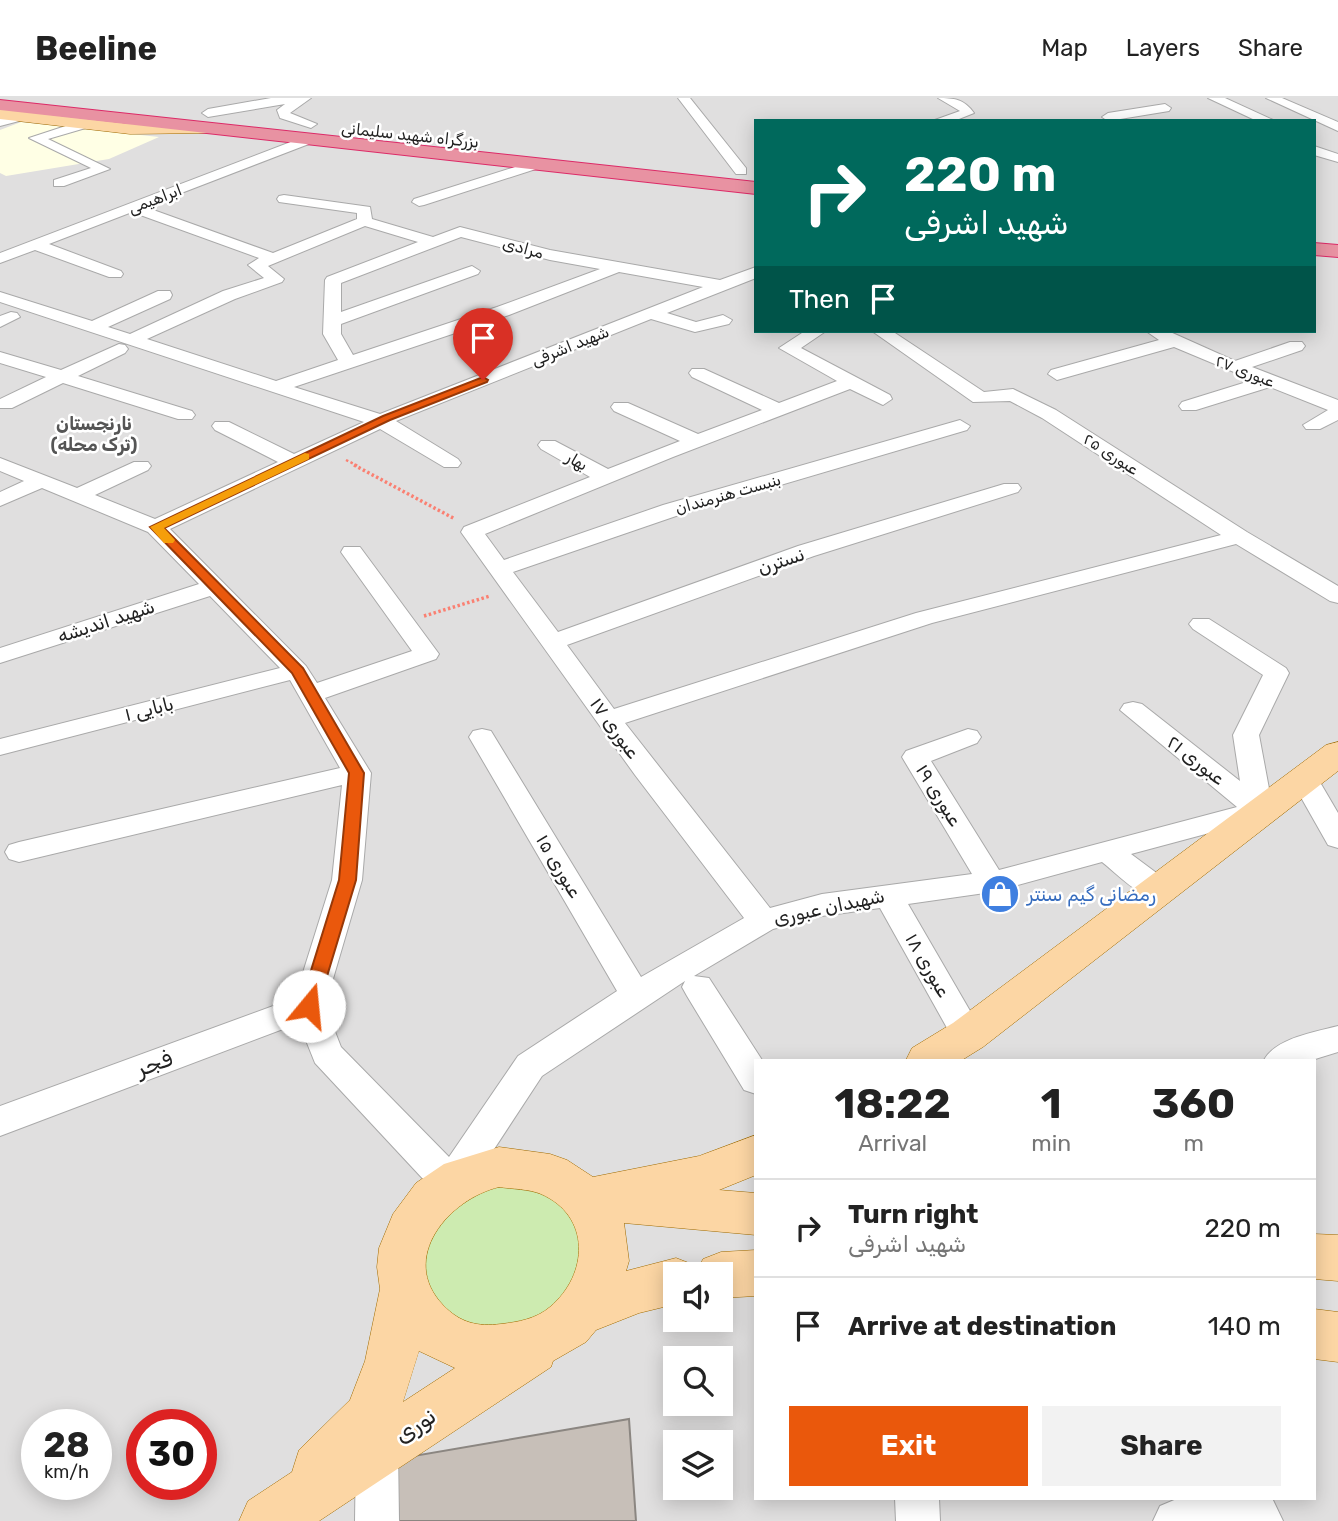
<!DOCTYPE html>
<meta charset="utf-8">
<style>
:root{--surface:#fff;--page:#f2f2f2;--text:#222;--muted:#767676;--line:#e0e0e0;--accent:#ea580c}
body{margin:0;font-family:Rubik,"Noto Sans Arabic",sans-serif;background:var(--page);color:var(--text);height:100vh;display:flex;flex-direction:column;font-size:26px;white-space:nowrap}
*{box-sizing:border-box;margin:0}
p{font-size:23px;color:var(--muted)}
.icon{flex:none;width:38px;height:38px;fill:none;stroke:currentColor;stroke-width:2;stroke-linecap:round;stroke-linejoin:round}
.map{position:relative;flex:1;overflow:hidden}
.side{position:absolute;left:754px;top:961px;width:562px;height:441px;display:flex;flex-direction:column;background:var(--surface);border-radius:0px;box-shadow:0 4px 18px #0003}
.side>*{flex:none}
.guide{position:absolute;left:754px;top:21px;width:562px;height:214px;border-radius:0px;box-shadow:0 4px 18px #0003;background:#00695c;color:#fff;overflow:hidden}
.tools{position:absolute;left:663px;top:1164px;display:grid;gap:14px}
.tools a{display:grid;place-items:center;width:70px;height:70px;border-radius:0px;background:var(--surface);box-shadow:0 4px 18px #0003;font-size:35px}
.speed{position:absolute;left:21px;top:1311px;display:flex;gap:14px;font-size:35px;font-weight:700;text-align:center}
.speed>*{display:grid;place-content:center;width:91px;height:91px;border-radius:50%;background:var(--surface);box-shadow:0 4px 18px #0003;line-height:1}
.speed small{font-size:18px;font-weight:400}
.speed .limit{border:10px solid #d22;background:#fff;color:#111}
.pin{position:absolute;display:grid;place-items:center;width:60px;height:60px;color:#fff;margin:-72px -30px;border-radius:50% 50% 50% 0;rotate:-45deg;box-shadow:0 0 7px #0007}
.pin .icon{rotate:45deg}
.me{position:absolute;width:77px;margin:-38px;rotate:17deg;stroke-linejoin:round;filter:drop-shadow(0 0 5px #0008)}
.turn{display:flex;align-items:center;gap:24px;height:147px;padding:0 35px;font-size:32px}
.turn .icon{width:91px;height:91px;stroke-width:2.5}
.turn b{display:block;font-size:49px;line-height:60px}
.then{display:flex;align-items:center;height:66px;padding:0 35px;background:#0003;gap:14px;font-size:26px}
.eta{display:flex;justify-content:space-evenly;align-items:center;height:119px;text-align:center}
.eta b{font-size:42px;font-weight:700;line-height:49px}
.cta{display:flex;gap:14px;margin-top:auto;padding:14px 35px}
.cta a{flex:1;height:80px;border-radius:0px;background:var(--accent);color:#fff;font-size:28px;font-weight:700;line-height:80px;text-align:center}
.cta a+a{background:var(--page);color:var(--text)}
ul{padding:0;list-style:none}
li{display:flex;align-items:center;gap:21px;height:98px;padding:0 35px;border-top:2px solid var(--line)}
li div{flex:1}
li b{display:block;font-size:26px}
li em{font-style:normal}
header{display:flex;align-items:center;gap:42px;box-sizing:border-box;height:98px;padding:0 35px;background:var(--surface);border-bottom:2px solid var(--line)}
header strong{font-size:33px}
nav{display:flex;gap:38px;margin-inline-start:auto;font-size:24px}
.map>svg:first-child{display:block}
</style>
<header>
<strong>Beeline</strong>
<nav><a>Map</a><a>Layers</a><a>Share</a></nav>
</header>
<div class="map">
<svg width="1338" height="1423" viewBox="0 0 1338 1423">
<rect width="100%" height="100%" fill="#f2efe9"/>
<!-- residential -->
<path fill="#e0dfdf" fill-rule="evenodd" d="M0,0H1338V1423H0ZM756,23H1314V233H756ZM756,962H1314V1400H756ZM676,1176H721V1222H676ZM676,1260H721V1306H676ZM37,1326H96V1386H37ZM142,1326H201V1386H142ZM676,1344H721V1390H676Z"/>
<!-- education -->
<path fill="#ffffe5" d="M21,24L159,39L109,61L6,78L0,75V32Z"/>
<!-- grass -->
<path fill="#cdebb0" d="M500,1087L539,1091L569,1113L583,1146L576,1183L548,1215L508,1230L466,1225L449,1215L435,1201L427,1184L424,1166L434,1129L462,1101Z"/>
<!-- building -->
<path fill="#c7bfb8" stroke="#8b8681" stroke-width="2" d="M629,1321L636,1423H399L396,1361Z"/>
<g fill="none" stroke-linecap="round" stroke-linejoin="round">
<!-- minor casing -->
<g stroke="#a9a9a9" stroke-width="2">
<path id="minor" d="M271,0H311L290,15L317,26L311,30L280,20L277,12L285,6L208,19L202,15L208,11Z
M678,0H690L746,70V76H736Z
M938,0C954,0 964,1 974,15L954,23H932L960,13Z
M1208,0H1225L1275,23H1257Z
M1266,0H1282L1338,24V33Z
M1165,6L1171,10L1169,13L1108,23L1102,19L1108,15Z
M19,15L23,16V22L0,28V20Z
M84,22L89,23V29L48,41L110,71L64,88H54V82L91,70L29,40Z
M309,37L314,38V44L145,109L273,155L357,121V115L279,104L277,101L279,98L284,97L370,109L372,121L433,139L460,129L550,152L720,182L756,169V180L667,215L696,224L723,217L732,222L729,226L695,234L651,221L396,323L458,361L461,365L458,369H444L380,331L170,431L306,568L317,585L412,553L341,454L344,449H360L439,556L436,561L325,600L371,675L362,782L325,908L341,949L449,1059L518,958L617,893L469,639L473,633L482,631L491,633L641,879L744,820L635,677L461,434L464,429L590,379L541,351L538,347L541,343H555L608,371L680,343L614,313L611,309L614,305H628L698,336L762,312L692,279L689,275L692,271H704L779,305L837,283L779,250L805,233H826L801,250L890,297L892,301L883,307L850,291L673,359L485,436L504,462L663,407L953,324L960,322L970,328L967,332L679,417L513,474L558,534L798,448L1004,386H1018L1021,390L1018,394L814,458L567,547L614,611L916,515L1221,437L1042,320L1010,303L973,304L872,233H892L984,294L1013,291L1056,312L1247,434L1338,488V505L1330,503L1236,446L932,525L625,625L770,810L822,796L972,776L902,659L906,653L968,631L977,633L981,639L977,645L931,663L999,772L1237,709L1120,612L1124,606L1133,604L1142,606L1240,683L1233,637L1263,577L1193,531L1189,526L1193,521H1209L1286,570L1289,575L1259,637L1273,712L1269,719L1131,756L1170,785L1174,792L1170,799C1145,807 1121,779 1102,764L992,794L908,806L984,937L980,946L968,950L956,946L880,810L822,818L773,831L694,878L709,880L762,962H756V996L744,992L687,898L682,889L685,883L542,978L464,1097L451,1102L438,1097L315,965L299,925L0,1038V1008L295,900L332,782L342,687L19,764L9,761L5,754L9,747L19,744L340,670L290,582L0,657V641L280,570L210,498L0,565V550L199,486L148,434L42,390L0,408V394L24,383L0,373V360L77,390L134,364H148L151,368L148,372L95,397L155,421L278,364L215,332L212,328L215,324H229L294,356L364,324L0,204V194L92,223L158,193H170L172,197L170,201L108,229L130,236L223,193L264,180L248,167L259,160L132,114L49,146L121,173L123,176L121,179H109L35,152L0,165V155ZM365,128L418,144L327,179L325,182L323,236L338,262L276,283L147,241L235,201L282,184L284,181L268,168ZM461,139L550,162L600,171L497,209L353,257L341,236V226L478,176L480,173L472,168L466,170L341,214V185ZM619,174L703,189L380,316L294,289L509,217Z
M1314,48L1338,56V64L1314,57Z
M537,62L544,66L542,69L424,107L419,108L412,104L414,101Z
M11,214L17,215L20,219L0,229V218Z
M1146,233H1168L1235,263L1290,244H1302L1305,248L1302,252L1252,269L1338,302V322L1320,331H1306L1303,327L1328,312L1270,289L1196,312H1182L1179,308L1182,304L1253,282L1174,249L1057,282L1048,276L1051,272L1159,242Z
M119,246L125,247L128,251L125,255L78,278L192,313L195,317L192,321H178L63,285L12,310H0V301L46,279L0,265V254L61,272Z
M1304,671L1314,674L1338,715V750L1328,747L1290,680L1294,674Z
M1338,928V954L1312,962H1264C1276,940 1315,934 1338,928Z
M377,1331L392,1337L398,1352L399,1423H355L356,1352L362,1337Z
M895,1400H939L940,1423H896Z
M1179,1400H1272L1283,1423H1153L1160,1408Z"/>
</g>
<!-- major casing -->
<g stroke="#a06b00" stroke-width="1">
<path id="major" d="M0,11L130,26L209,25L217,30L209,35L130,36L0,21Z
M1338,644V673L983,949L962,962H906L912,950L953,925L1326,647Z
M756,1037V1077L719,1092L756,1095V1137L624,1125L629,1163L626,1173L676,1160L694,1167L697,1174L703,1161L721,1154L756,1152V1198L721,1200V1176H676V1206L639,1215L596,1232L586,1244L553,1263L551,1269L319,1423H239L248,1403L292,1374L299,1352L350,1302L365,1263L380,1191L377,1169L379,1150L393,1116L416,1085L444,1066L499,1049L550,1056L567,1062L593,1079L699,1058ZM499,1089C512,1091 529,1091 541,1096C591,1118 589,1176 550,1209C536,1221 518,1224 501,1226C478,1229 460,1225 443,1207C398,1160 449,1101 499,1089ZM419,1253L455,1270L403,1304Z
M1314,1136L1338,1137V1183L1314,1181Z
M1314,1211L1338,1214V1264L1314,1261Z"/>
</g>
<!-- highway casing -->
<g stroke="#dc2a67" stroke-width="2">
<path id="highway" d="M0,2L756,84V96L0,12Z
M1314,145L1338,147V159L1314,157Z"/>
</g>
<!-- path-far1 -->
<path stroke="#fa8072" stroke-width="2.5" stroke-dasharray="2.5 2.5" stroke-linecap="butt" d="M346,362L358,368"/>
<!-- path -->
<path stroke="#fa8072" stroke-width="3.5" stroke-dasharray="2.5 2.5" stroke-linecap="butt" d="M354,367L455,421
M424,518L490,498"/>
<!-- minor -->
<use href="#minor" fill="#fff" fill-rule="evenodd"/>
<!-- major -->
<use href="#major" fill="#fcd6a4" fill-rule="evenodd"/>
<!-- highway -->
<use href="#highway" fill="#e892a2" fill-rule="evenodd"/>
</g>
<!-- route -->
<path fill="#ea580c" stroke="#983908" stroke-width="2" d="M483,279L488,282L487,284L390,322L164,430L303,570L364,675L356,782L318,908L315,913H302L300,908L339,782L349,675L292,575L150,429L383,318Z"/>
<!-- slow -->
<path fill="#f59e0b" d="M305,355L309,356V361L164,430L175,442L173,445H164L150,429Z"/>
<!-- icons -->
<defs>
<g id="shop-disc" transform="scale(2.0125)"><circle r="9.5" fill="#3f7fe0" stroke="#fff"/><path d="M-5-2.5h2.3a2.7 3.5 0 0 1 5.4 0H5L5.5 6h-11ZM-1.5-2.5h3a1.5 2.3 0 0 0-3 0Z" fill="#fff"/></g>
</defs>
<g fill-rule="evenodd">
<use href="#shop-disc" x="1000" y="796"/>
</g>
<g text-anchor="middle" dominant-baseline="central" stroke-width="5" stroke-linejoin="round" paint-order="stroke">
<!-- far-street labels -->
<g font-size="16" fill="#222" stroke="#fff">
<text transform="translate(410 37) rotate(6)">بزرگراه شهید سلیمانی</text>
<text transform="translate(155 101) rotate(-21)">ابراهیمی</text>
<text transform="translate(523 150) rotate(15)">مرادی</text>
<text transform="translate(570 248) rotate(-22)">شهید اشرفی</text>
<text transform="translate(1245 273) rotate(21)">عبوری ۲۷</text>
<text transform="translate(1111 356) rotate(33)">عبوری ۲۵</text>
<text transform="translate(577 363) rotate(30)">بهار</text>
<text transform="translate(728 396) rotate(-16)">بنبست هنرمندان</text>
</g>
<!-- far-neighbourhood labels -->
<g font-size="18" font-weight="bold" fill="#555" stroke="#fff">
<text x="94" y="326">نارنجستان<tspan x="94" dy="21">(ترک محله)</tspan></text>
</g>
<!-- street labels -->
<g font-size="19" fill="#222" stroke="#fff">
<text transform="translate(781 463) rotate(-19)">نسترن</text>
<text transform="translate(106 523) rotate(-18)">شهید اندیشه</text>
<text transform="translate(149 611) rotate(-14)">بابایی ۱</text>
<text transform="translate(615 630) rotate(54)">عبوری ۱۷</text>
<text transform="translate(1196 662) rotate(38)">عبوری ۲۱</text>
<text transform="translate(939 697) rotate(58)">عبوری ۱۹</text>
<text transform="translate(559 768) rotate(59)">عبوری ۱۵</text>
<text transform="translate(829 809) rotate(-12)">شهیدان عبوری</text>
<text transform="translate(928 867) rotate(60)">عبوری ۱۸</text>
</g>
<!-- shop labels -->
<g font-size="19" fill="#366cbe" stroke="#fff" text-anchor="start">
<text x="1027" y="796">رمضانی گیم سنتر</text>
</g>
<!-- near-street labels -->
<g font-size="23" fill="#222" stroke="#fff">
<text transform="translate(154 965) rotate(-20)">فجر</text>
<text transform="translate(415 1327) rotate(-33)">نوری</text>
</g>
</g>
</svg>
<div class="tools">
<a><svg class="icon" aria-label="sound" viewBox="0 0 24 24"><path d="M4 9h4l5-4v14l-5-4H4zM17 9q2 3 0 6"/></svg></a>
<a><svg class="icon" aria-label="search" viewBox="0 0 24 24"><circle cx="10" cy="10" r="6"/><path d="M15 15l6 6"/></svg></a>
<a><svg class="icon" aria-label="layers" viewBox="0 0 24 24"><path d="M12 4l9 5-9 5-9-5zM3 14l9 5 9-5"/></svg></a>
</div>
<div class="speed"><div>28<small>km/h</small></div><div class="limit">30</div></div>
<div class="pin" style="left:483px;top:282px;background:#d93025"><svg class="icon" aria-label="arrive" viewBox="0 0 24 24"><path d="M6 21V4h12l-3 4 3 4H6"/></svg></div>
<svg class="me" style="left:309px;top:908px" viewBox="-20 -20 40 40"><circle r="19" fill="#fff"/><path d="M0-13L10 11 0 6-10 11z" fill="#ea580c"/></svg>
<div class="guide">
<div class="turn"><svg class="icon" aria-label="right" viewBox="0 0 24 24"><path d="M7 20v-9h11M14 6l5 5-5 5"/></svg><div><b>220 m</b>شهید اشرفی</div></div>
<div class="then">Then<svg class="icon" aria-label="arrive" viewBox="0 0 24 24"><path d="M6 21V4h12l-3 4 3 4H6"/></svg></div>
</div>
<section class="side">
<div class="eta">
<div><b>18:22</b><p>Arrival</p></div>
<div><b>1</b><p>min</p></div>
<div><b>360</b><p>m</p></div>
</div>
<ul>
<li><svg class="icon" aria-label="right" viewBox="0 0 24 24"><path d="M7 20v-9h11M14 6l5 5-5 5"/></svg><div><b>Turn right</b><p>شهید اشرفی</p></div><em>220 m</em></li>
<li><svg class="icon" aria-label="arrive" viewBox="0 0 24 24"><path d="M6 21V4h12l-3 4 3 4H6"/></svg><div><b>Arrive at destination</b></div><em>140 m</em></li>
</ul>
<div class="cta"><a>Exit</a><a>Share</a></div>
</section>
</div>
